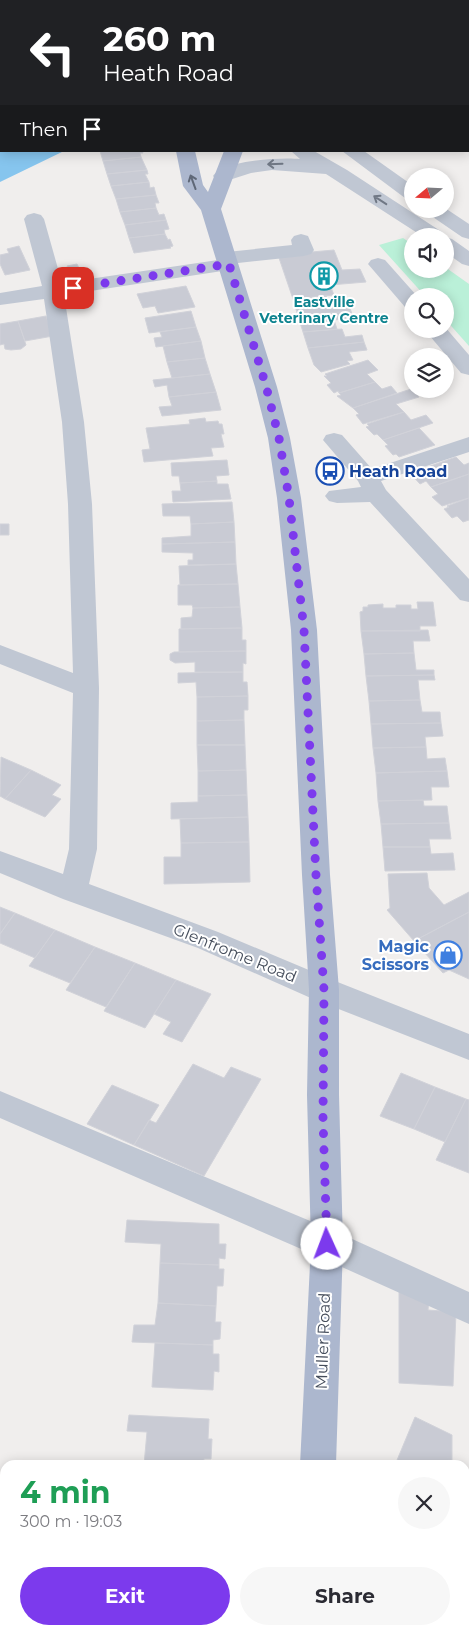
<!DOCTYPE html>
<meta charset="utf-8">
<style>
:root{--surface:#fff;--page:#f7f7f7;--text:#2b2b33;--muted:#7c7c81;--accent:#7c3aed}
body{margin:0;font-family:Montserrat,sans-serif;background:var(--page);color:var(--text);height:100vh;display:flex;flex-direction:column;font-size:19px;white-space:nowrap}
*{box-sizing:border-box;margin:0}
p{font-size:16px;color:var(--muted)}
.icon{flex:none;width:28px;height:28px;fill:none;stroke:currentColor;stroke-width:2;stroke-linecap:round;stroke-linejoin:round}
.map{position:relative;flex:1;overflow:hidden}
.drawer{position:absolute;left:0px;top:1460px;width:470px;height:175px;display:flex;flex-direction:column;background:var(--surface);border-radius:15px 15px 0 0;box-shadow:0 2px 12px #0003}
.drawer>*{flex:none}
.guide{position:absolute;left:0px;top:0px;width:470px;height:152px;box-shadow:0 2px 12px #0003;background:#202124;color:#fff;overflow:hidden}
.needle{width:32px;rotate:251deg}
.fabs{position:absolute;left:404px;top:168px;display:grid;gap:10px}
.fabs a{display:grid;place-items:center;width:50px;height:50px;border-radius:50%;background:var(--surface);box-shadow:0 2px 12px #0003;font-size:25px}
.pin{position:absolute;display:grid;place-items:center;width:42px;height:42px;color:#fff;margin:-21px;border-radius:10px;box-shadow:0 2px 8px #0006}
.me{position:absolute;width:55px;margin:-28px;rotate:358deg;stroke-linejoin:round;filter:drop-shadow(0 0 4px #0008)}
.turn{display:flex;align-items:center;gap:18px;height:105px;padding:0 20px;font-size:22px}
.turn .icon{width:65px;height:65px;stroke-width:2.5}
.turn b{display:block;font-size:35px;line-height:42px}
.then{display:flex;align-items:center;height:48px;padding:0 20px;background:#0003;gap:10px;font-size:19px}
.round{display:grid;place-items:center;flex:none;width:52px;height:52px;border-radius:26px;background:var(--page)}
.head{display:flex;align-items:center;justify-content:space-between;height:85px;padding:0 20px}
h1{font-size:30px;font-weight:700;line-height:38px;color:#1e9e55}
.cta{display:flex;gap:10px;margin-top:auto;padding:10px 20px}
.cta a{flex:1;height:58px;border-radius:30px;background:var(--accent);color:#fff;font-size:20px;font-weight:700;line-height:58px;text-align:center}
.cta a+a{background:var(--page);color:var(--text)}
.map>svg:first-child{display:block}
</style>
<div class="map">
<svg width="469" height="1635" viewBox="0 0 469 1635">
<rect width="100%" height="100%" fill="#f0eeed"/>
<!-- green -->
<path fill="#baf0d8" d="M403,238L412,244V269H445V267L469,284V346L445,319V296H425L379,245Z"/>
<!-- water -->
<path fill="#86c5ee" d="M0,148L1,151H64L0,182Z"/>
<!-- building -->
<path fill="#c9cbd4" stroke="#d1d2d9" d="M100,151H142L143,153H140L141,157L103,161Z
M141,157L147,170L107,174L103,161Z
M147,170L148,174H145L149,182L111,186L107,174Z
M149,182L150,188L154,187L156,195L116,199L111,186Z
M156,195L159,203H155L156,208L120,212L116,199Z
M156,208L159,215L164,214L166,220L125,225L120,212Z
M166,220L169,229L164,230L165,234L129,238L125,225Z
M165,234L168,240L170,239L173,246L170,247L171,248L134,253L129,238Z
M19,246L30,270L5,275L0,264V255L9,253L7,249Z
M334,250L342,270L360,269L366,282L330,285L334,295L293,299L278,255Z
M77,264L81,272L70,274L67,266Z
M186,286L195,307L158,313L155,306L143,308L137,294Z
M326,296L330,305L348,304L351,311L298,316L293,299Z
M191,311L196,327L149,333L145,318Z
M351,311L353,318L334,320L337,329L303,332L298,316Z
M46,316L53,336L25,341L18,321Z
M18,321L26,345L21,349L11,350L5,349L4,344L0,345V324Z
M196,327L201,341L156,347L154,338L162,337L160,332Z
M342,329L345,337L362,335L364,342L308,348L303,332Z
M201,341L205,358L167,362L163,346Z
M364,342L367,350L349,352L353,360L347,361L350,364L321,372L314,365L308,348Z
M205,358L210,374L172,378L167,362Z
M368,360L378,370L367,374L375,382L339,393L338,391L334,393L327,385L331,383L324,376H327L325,374Z
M210,374L216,392L169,397L167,385L155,387L153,380Z
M375,382L382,389L391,386L397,393L353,408L337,396L341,395L339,393Z
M411,389L419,397L396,404L404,412L363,424L356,415L359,414L353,408Z
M216,392L221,410L162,416L159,407L172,406L169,397Z
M404,412L411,420L426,415L433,423L383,440L377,434L374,435L366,427L369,426L367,424Z
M205,418L206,422L218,421L219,424H222L224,434H221L224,447L211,448L213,456L144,462L142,450L150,449L146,428L190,424L189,420Z
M419,428L435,445L399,457L396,454L393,455L385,446L388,445L383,440Z
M456,457L464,465L469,463V474L431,487L426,481L420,484L410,473Z
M227,460L229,475L216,476L217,481L180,483L179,476H172L171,463Z
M469,474V498L442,506L432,497L438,494L431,487Z
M217,481V484H228L231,499L173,502L172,491H181L180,483Z
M469,498V520L463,522L457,516L452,518L444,509L449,507L447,506Z
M232,502L234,522L191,524L190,516H163L162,504Z
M234,522L235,542L162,544V538L191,536V524Z
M0,524H9V535H0Z
M235,542L236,564L188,565V560H193V553L162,552V544Z
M236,564L238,584L180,585L179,566Z
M238,584L240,607L193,608L192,605H178V585Z
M417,602H433L436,626H420V631H361L360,612L363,611V607H368V605L383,604V608H396V605H411V609H418Z
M240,607L242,628L181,629V618L192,617L193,608Z
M242,628V640H246V651L179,652V629Z
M428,630L430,641H413L414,653L364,654L361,631Z
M246,651V664L243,663V672H195V662L175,663L170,660V654L174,652Z
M414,653L416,670H434V675L366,676L364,654Z
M243,672V682H247L248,696L197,697L196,682L178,683V673Z
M434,675L435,680H418L420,700L369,701L366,676Z
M248,696V710H244V720L197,721V697Z
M420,700L422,712H440L441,723L371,724L369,701Z
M244,720L245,745H197V721Z
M441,723L443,736L425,737L426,747L373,748L371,724Z
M197,745H245L246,770L198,771Z
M426,747L427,759L445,758L447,771L376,773L373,748Z
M1,757L31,770L5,799L0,796Z
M31,770L61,785L52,795L61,799L45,817L5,799Z
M246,770L247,795L198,796V771Z
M447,771L449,787H431L432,800L378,801L376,773Z
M247,795L248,817L171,819V803L198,802V796Z
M423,800L424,806H447L449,823L381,824L378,801Z
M248,817L249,842L181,843L180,819Z
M449,823L451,839H429L430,847H383L381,824Z
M249,842L250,882L164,884V857H181V843Z
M383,847H430L431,854L453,853L455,870L385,871Z
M427,873L429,888L444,905L469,892V912L414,941L387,910L390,908L388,874Z
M0,907L15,913L0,934Z
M469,912V979L449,970L443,973L414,941Z
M15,913L55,930L35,958L0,943V934Z
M55,930L95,947L70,983L29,966Z
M95,947L135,963L106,1007L66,990Z
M135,963L176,980L145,1028L104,1011Z
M176,980L211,994L182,1042L163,1034L171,1022L154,1014Z
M193,1064L224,1078L231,1067L261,1079L204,1176L134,1145L149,1120L156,1123Z
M401,1073L435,1087L414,1129L380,1116Z
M112,1085L159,1105L134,1145L87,1124Z
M435,1087L466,1099L445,1142L414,1129Z
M466,1099L469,1100V1173L436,1160Z
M127,1220L219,1224V1244H226L225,1259L219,1258V1265L160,1263L161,1244L125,1242Z
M160,1263L219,1265V1269H224L223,1286H217L216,1306L158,1303Z
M399,1286L429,1300L428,1310L456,1312L453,1386L399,1383Z
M158,1303L216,1306L215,1322H221L220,1339L213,1340V1345L132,1342L134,1325H155Z
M155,1343L213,1345V1354H219V1372L214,1371L213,1390L152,1387Z
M129,1415L209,1419L208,1439H212L211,1459H204V1465H144L147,1432L127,1431Z
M415,1417L452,1435V1465H395Z
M465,1474L469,1476V1559L465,1557Z
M6,1630H25L22,1635H4Z"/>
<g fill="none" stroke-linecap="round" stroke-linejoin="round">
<!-- minor -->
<path fill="#c0c7d3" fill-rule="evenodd" d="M0,44H1V54H0Z
M291,151H314L347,170L442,232L445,236H422L326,174L272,170L251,173L223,182L216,180L213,176C224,160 282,157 300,159Z
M342,151H364L412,185V200L405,198Z
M445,208L469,224V239L462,237L427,213L424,209Z
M34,213L41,215L44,219L62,283L218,260L217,258L220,254L227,252L292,245L291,240L294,236L301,234L308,236L314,250L311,254L304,256L238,263L236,268L229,270L64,295L84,422L92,504L99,688L97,849L89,884L218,932L335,981L469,1034V1060L313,999L198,948L63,899L0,873V851L63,874L69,849L73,693L0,664V645L73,673L68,504L62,422L44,299L0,305V293L42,286L24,219L27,215Z
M445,237L452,239L469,251V266L462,264L445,252Z
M378,258L385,260L417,296H412V309L405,307L368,264L371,260Z
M445,327L469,355V375L461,373L424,329Z
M334,433L342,435L372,469L469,437V452L381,481L386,490L469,579V602L460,600L370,502L337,503L329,501L325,496L329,491L361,487L358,481L323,440L326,435Z
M0,1091L339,1233L469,1292V1324L315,1255L0,1118Z
M404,1630H450L452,1635H406Z"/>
<!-- major -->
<path fill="#acb7ce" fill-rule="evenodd" d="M75,0H94L95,1H76Z
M210,0H228V1H211Z
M176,151H195L203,185L208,192L224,151H243L221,209L277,387L290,438L301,498L317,630L330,875L339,990V1095L343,1244L336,1465H300L311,1244L307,1095L309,990L302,875L291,630L277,498L268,438L255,387L201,210L183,186Z
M292,1630H330V1635H292Z"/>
</g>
<!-- one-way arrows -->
<defs><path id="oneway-shaft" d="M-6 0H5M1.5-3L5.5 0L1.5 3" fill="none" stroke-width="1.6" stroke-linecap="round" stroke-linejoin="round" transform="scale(1.25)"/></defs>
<g stroke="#707885">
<use href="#oneway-shaft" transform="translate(275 164) rotate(178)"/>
<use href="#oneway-shaft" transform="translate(380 200) rotate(-147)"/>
</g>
<use stroke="#5f6878" href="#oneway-shaft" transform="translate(193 182) rotate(-110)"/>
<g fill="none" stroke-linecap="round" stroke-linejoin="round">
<!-- route -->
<path stroke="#7c3aed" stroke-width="9" stroke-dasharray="0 16.2" d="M73,288L229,264L266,386L279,438L289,498L304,630L316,875L324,990L323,1119L327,1244"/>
</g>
<!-- icons -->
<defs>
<g id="building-ring" transform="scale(1.4375)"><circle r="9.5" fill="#fff" stroke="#0f9aa8" stroke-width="1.5"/><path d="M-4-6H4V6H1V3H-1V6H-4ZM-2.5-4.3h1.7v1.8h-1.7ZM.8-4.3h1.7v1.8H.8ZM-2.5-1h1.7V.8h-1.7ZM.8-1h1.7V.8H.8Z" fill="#0f9aa8"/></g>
<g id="bus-ring" transform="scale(1.4375)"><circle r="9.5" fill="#fff" stroke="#1a4fb4" stroke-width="1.5"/><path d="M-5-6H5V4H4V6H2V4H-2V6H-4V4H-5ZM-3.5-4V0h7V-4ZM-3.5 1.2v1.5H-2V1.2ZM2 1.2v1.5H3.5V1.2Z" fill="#1a4fb4"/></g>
<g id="shop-ring" transform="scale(1.4375)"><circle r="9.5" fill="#fff" stroke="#3f7fe0" stroke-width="1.5"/><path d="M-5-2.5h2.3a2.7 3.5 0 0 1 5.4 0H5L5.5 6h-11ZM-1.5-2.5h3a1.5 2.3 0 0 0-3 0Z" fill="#3f7fe0"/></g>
</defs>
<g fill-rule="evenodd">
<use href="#building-ring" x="324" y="276"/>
<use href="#bus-ring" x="330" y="471"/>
<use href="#shop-ring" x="448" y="955"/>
</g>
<g text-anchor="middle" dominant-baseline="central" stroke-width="4" stroke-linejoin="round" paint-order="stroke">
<!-- far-culture labels -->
<g font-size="14" font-weight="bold" fill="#0d838f" stroke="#fff">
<text x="324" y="302">Eastville<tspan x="324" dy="16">Veterinary Centre</tspan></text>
</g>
<!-- transit labels -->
<g font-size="16" font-weight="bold" fill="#164399" stroke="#fff" text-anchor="start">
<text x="349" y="471">Heath Road</text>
</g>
<!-- shop labels -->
<g font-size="16" font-weight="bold" fill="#366cbe" stroke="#fff" text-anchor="end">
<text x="429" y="946">Magic<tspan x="429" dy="18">Scissors</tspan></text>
</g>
<!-- street labels -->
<g font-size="16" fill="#454d5b" stroke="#fff">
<text transform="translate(235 953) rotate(22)">Glenfrome Road</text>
<text transform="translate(323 1341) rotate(-88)">Muller Road</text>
</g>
</g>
</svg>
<div class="fabs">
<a><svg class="needle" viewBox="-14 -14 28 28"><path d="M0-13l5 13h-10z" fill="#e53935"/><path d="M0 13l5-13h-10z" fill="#7c7c81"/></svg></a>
<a><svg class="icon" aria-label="sound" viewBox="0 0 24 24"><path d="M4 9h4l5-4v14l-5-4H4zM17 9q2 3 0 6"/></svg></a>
<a><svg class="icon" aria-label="search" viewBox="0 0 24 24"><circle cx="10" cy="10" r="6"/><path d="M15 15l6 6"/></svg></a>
<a><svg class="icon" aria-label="layers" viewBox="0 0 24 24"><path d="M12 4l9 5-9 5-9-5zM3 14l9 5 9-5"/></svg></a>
</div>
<div class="pin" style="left:73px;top:288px;background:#d93025"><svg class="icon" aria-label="arrive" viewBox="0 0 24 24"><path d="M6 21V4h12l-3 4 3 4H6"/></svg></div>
<svg class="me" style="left:327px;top:1244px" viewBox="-20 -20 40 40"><circle r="19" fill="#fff"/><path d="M0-13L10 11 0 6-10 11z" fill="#7c3aed"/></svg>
<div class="guide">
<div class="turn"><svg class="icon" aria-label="left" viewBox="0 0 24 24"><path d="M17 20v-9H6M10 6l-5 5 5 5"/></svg><div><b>260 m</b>Heath Road</div></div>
<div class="then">Then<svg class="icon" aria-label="arrive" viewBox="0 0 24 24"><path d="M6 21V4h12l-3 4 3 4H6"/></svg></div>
</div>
<section class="drawer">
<div class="head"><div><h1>4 min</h1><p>300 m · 19:03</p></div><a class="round"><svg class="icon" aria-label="close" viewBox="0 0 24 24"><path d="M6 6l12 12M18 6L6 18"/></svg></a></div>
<div class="cta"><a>Exit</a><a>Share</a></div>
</section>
</div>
